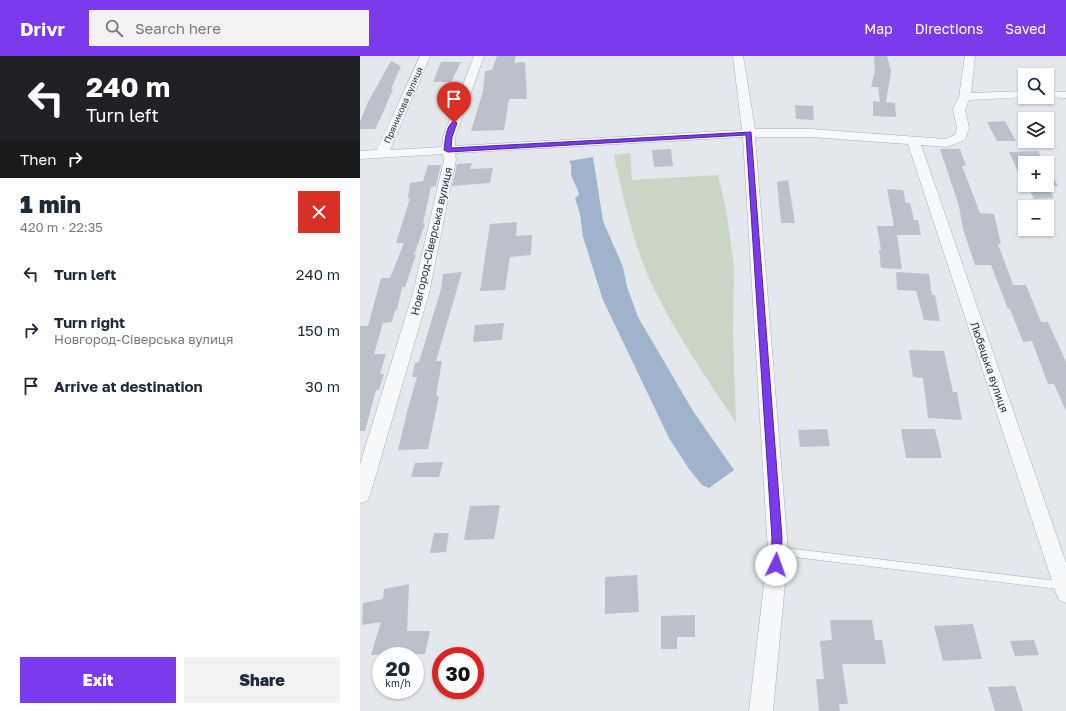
<!DOCTYPE html>
<meta charset="utf-8">
<style>
:root{--surface:#fff;--page:#f2f2f3;--text:#1f2937;--muted:#747a83;--accent:#7c3aed}
body{margin:0;font-family:"Golos Text",sans-serif;background:var(--page);color:var(--text);height:100vh;display:flex;flex-direction:column;font-size:15px;white-space:nowrap}
*{box-sizing:border-box;margin:0}
p{font-size:13px;color:var(--muted)}
.icon{flex:none;width:22px;height:22px;fill:none;stroke:currentColor;stroke-width:2;stroke-linecap:round;stroke-linejoin:round}
.map{position:relative;flex:1;overflow:hidden}
.sheet{display:flex;flex-direction:column;background:var(--surface);width:360px}
.sheet>*{flex:none}
.top-card{background:#202124;color:#fff;overflow:hidden}
.controls{position:absolute;left:658px;top:12px;display:grid;gap:8px}
.controls a{display:grid;place-items:center;width:36px;height:36px;border-radius:0px;background:var(--surface);box-shadow:0 1px 3px #0004;font-size:20px}
.speed{position:absolute;left:12px;top:591px;display:flex;gap:8px;font-size:20px;font-weight:700;text-align:center}
.speed>*{display:grid;place-content:center;width:52px;height:52px;border-radius:50%;background:var(--surface);box-shadow:0 1px 3px #0004;line-height:1}
.speed small{font-size:10px;font-weight:400}
.speed .limit{border:6px solid #d22;background:#fff;color:#111}
.pin{position:absolute;display:grid;place-items:center;width:34px;height:34px;color:#fff;margin:-41px -17px;border-radius:50% 50% 50% 0;rotate:-45deg;box-shadow:0 0 4px #0007}
.pin .icon{rotate:45deg}
.me{position:absolute;width:44px;margin:-22px;rotate:3deg;stroke-linejoin:round;filter:drop-shadow(0 0 3px #0008)}
.turn{display:flex;align-items:center;gap:14px;height:84px;padding:0 20px;font-size:18px}
.turn .icon{width:52px;height:52px;stroke-width:2.5}
.turn b{display:block;font-size:28px;line-height:34px}
.then{display:flex;align-items:center;height:38px;padding:0 20px;background:#0003;gap:8px;font-size:15px}
.round{display:grid;place-items:center;flex:none;width:42px;height:42px;border-radius:0px;background:var(--page)}
.headline{display:flex;align-items:center;justify-content:space-between;height:68px;padding:0 20px}
h1{font-size:24px;font-weight:800;line-height:30px}
.action{display:flex;gap:8px;margin-top:auto;padding:8px 20px}
.action a{flex:1;height:46px;border-radius:0px;background:var(--accent);color:#fff;font-size:16px;font-weight:800;line-height:46px;text-align:center}
.action a+a{background:var(--page);color:var(--text)}
ul{padding:0;list-style:none}
li{display:flex;align-items:center;gap:12px;height:56px;padding:0 20px}
li div{flex:1}
li b{display:block;font-size:15px}
li em{font-style:normal}
header{display:flex;align-items:center;gap:24px;box-sizing:border-box;height:56px;padding:0 20px;background:var(--accent);color:#fff}
header strong{font-size:19px}
nav{display:flex;gap:22px;margin-inline-start:auto;font-size:14px}
.search{width:280px;height:36px;background:var(--page);display:flex;align-items:center;gap:10px;box-sizing:border-box;padding:0 14px;border-radius:0px;color:var(--muted);font-size:15px}
main{display:flex;flex:1;min-height:0}
.map>svg:first-child{display:block}
</style>
<header>
<strong>Drivr</strong>
<div class="search"><svg class="icon" aria-label="search" viewBox="0 0 24 24"><circle cx="10" cy="10" r="6"/><path d="M15 15l6 6"/></svg>Search here</div>
<nav><a>Map</a><a>Directions</a><a>Saved</a></nav>
</header>
<main>
<section class="sheet">
<div class="top-card">
<div class="turn"><svg class="icon" aria-label="left" viewBox="0 0 24 24"><path d="M17 20v-9H6M10 6l-5 5 5 5"/></svg><div><b>240 m</b>Turn left</div></div>
<div class="then">Then<svg class="icon" aria-label="right" viewBox="0 0 24 24"><path d="M7 20v-9h11M14 6l5 5-5 5"/></svg></div>
</div>
<div class="headline"><div><h1>1 min</h1><p>420 m · 22:35</p></div><a class="round" style="background:#d93025;color:#fff"><svg class="icon" aria-label="close" viewBox="0 0 24 24"><path d="M6 6l12 12M18 6L6 18"/></svg></a></div>
<ul>
<li><svg class="icon" aria-label="left" viewBox="0 0 24 24"><path d="M17 20v-9H6M10 6l-5 5 5 5"/></svg><div><b>Turn left</b></div><em>240 m</em></li>
<li><svg class="icon" aria-label="right" viewBox="0 0 24 24"><path d="M7 20v-9h11M14 6l5 5-5 5"/></svg><div><b>Turn right</b><p>Новгород-Сіверська вулиця</p></div><em>150 m</em></li>
<li><svg class="icon" aria-label="arrive" viewBox="0 0 24 24"><path d="M6 21V4h12l-3 4 3 4H6"/></svg><div><b>Arrive at destination</b></div><em>30 m</em></li>
</ul>
<div class="action"><a>Exit</a><a>Share</a></div>
</section>
<div class="map">
<svg width="706" height="655" viewBox="0 0 706 655">
<rect width="100%" height="100%" fill="#e4e7ec"/>
<!-- green -->
<path fill="#c9d6c5" d="M270,97L272,124L358,119L366,153L374,210L373,278L376,367C348,324 318,281 295,235C274,192 264,145 254,99Z"/>
<!-- water -->
<path fill="#9fb4cc" d="M233,101L243,165L263,211L267,231L278,261L333,355L374,414L349,432L342,429L329,413L309,382L243,244L223,181L220,158L215,142L219,139C218,131 212,125 211,117C211,112 212,109 209,105Z"/>
<!-- building -->
<path fill="#bbc0ca" d="M137,0H156L154,7L165,6L167,43H149L144,74L111,75L123,35L125,15L132,14Z
M514,0H527L531,15L526,46L535,47L536,61L513,60V45L520,46L518,31H511L515,15Z
M31,5L41,10L31,33H33L22,59L15,73H0V66L7,48Z
M81,6H101L91,26H73Z
M435,49L453,50L454,64L436,63Z
M645,65L656,85H637L627,66Z
M311,93L313,110L294,111L292,94Z
M580,93H600L606,110H602L620,157L634,158L641,188H638L653,229H666L681,266H688L706,306V355L694,328H688L672,285L663,286L650,253H648L631,209H615L603,173L599,150Z
M678,95L685,107H665V125L662,120H660L649,96Z
M112,107L110,113L133,112L130,127L92,130L97,108Z
M68,109H81L76,130L71,131L63,167L65,168L54,199H56L45,231H42L37,254H35L32,266L23,267L14,298H26L20,318H24L19,334H16L5,375H0V270H8L21,222H30L44,187H36L50,142H48L50,127L63,125Z
M687,111L698,130H687L694,142L674,143L667,129H687Z
M428,124L435,167H421L417,126Z
M527,133L543,134L546,147H550L554,164H558L561,179H537L542,213L521,212L519,194H521L517,170H534Z
M157,166L156,180L172,179L171,199L150,201L145,234L120,235L130,168Z
M102,216L76,305H82L76,340H79L68,393L38,394L48,352L57,321H52L55,307L59,306L81,233L83,218Z
M536,216L569,218L572,239H575L580,265L564,264L556,235L537,234Z
M144,267L142,284L113,286L115,269Z
M549,294L584,295L593,336H597L602,364L568,362L563,322L553,321Z
M467,373L470,390L440,391L438,374Z
M541,373H575L582,402H546Z
M83,406L79,421H51L55,407Z
M140,449L134,483L104,484L110,450Z
M74,477H89L86,496L70,497Z
M277,519L279,556L245,558V521Z
M49,528L47,575H70L65,598L11,599L21,566L2,569L3,547L23,543L24,533Z
M335,559V581H317V593H301V560Z
M470,564H512L515,584H522L526,608H482L488,648H479L480,655H459L456,623H464L460,585L472,584Z
M613,568L622,603L583,605L574,570Z
M674,584L679,599L655,600L650,585Z
M655,630L663,655H635L628,631Z"/>
<g fill="none" stroke-linecap="round" stroke-linejoin="round">
<!-- service casing -->
<g stroke="#a9aeb7" stroke-width="1">
<path id="service" d="M418,491L706,526V534L418,499L415,498L413,495L415,492Z"/>
</g>
<!-- minor casing -->
<g stroke="#a9aeb7" stroke-width="1">
<path id="minor" d="M60,0H70L30,94L82,91L83,81L114,0H124L95,81V90L382,74L373,0H383L395,73H451L585,83L595,79L597,72L593,53L599,41L605,0H615L611,37L665,35V41H667H665L609,44L605,53L609,72L605,84L587,91L561,89L706,507V547L699,544L696,537L548,88L451,81H395L428,495L413,655H389L408,495L383,81L95,97L96,104L69,237L10,439L7,445L0,447V408L53,237L84,104L83,98L0,103V95L17,94Z
M687,35L706,36V42L685,41H687Z"/>
</g>
<!-- service -->
<use href="#service" fill="#f7f8fa" fill-rule="evenodd"/>
<!-- minor -->
<use href="#minor" fill="#f7f8fa" fill-rule="evenodd"/>
</g>
<!-- route -->
<path fill="#7c3aed" stroke="#51269a" d="M94,65L97,67L92,81L91,92L391,76L422,482L420,513L416,514L413,513L411,509L412,482L386,79L88,96L84,94C85,85 86,69 94,65Z"/>
<g text-anchor="middle" dominant-baseline="central" stroke-width="3" stroke-linejoin="round" paint-order="stroke">
<!-- far-street labels -->
<g font-size="9" fill="#2b3445" stroke="#f4f6f9">
<text transform="translate(43 49) rotate(-66)">Пряникова вулиця</text>
</g>
<!-- street labels -->
<g font-size="11" fill="#2b3445" stroke="#f4f6f9">
<text transform="translate(71 185) rotate(-77)">Новгород-Сіверська вулиця</text>
<text transform="translate(630 311) rotate(71)">Любецька вулиця</text>
</g>
</g>
</svg>
<div class="controls">
<a><svg class="icon" aria-label="search" viewBox="0 0 24 24"><circle cx="10" cy="10" r="6"/><path d="M15 15l6 6"/></svg></a>
<a><svg class="icon" aria-label="layers" viewBox="0 0 24 24"><path d="M12 4l9 5-9 5-9-5zM3 14l9 5 9-5"/></svg></a>
<a>+</a>
<a>−</a>
</div>
<div class="speed"><div>20<small>km/h</small></div><div class="limit">30</div></div>
<div class="pin" style="left:94px;top:67px;background:#d93025"><svg class="icon" aria-label="arrive" viewBox="0 0 24 24"><path d="M6 21V4h12l-3 4 3 4H6"/></svg></div>
<svg class="me" style="left:416px;top:509px" viewBox="-20 -20 40 40"><circle r="19" fill="#fff"/><path d="M0-13L10 11 0 6-10 11z" fill="#7c3aed"/></svg>
</div>
</main>
